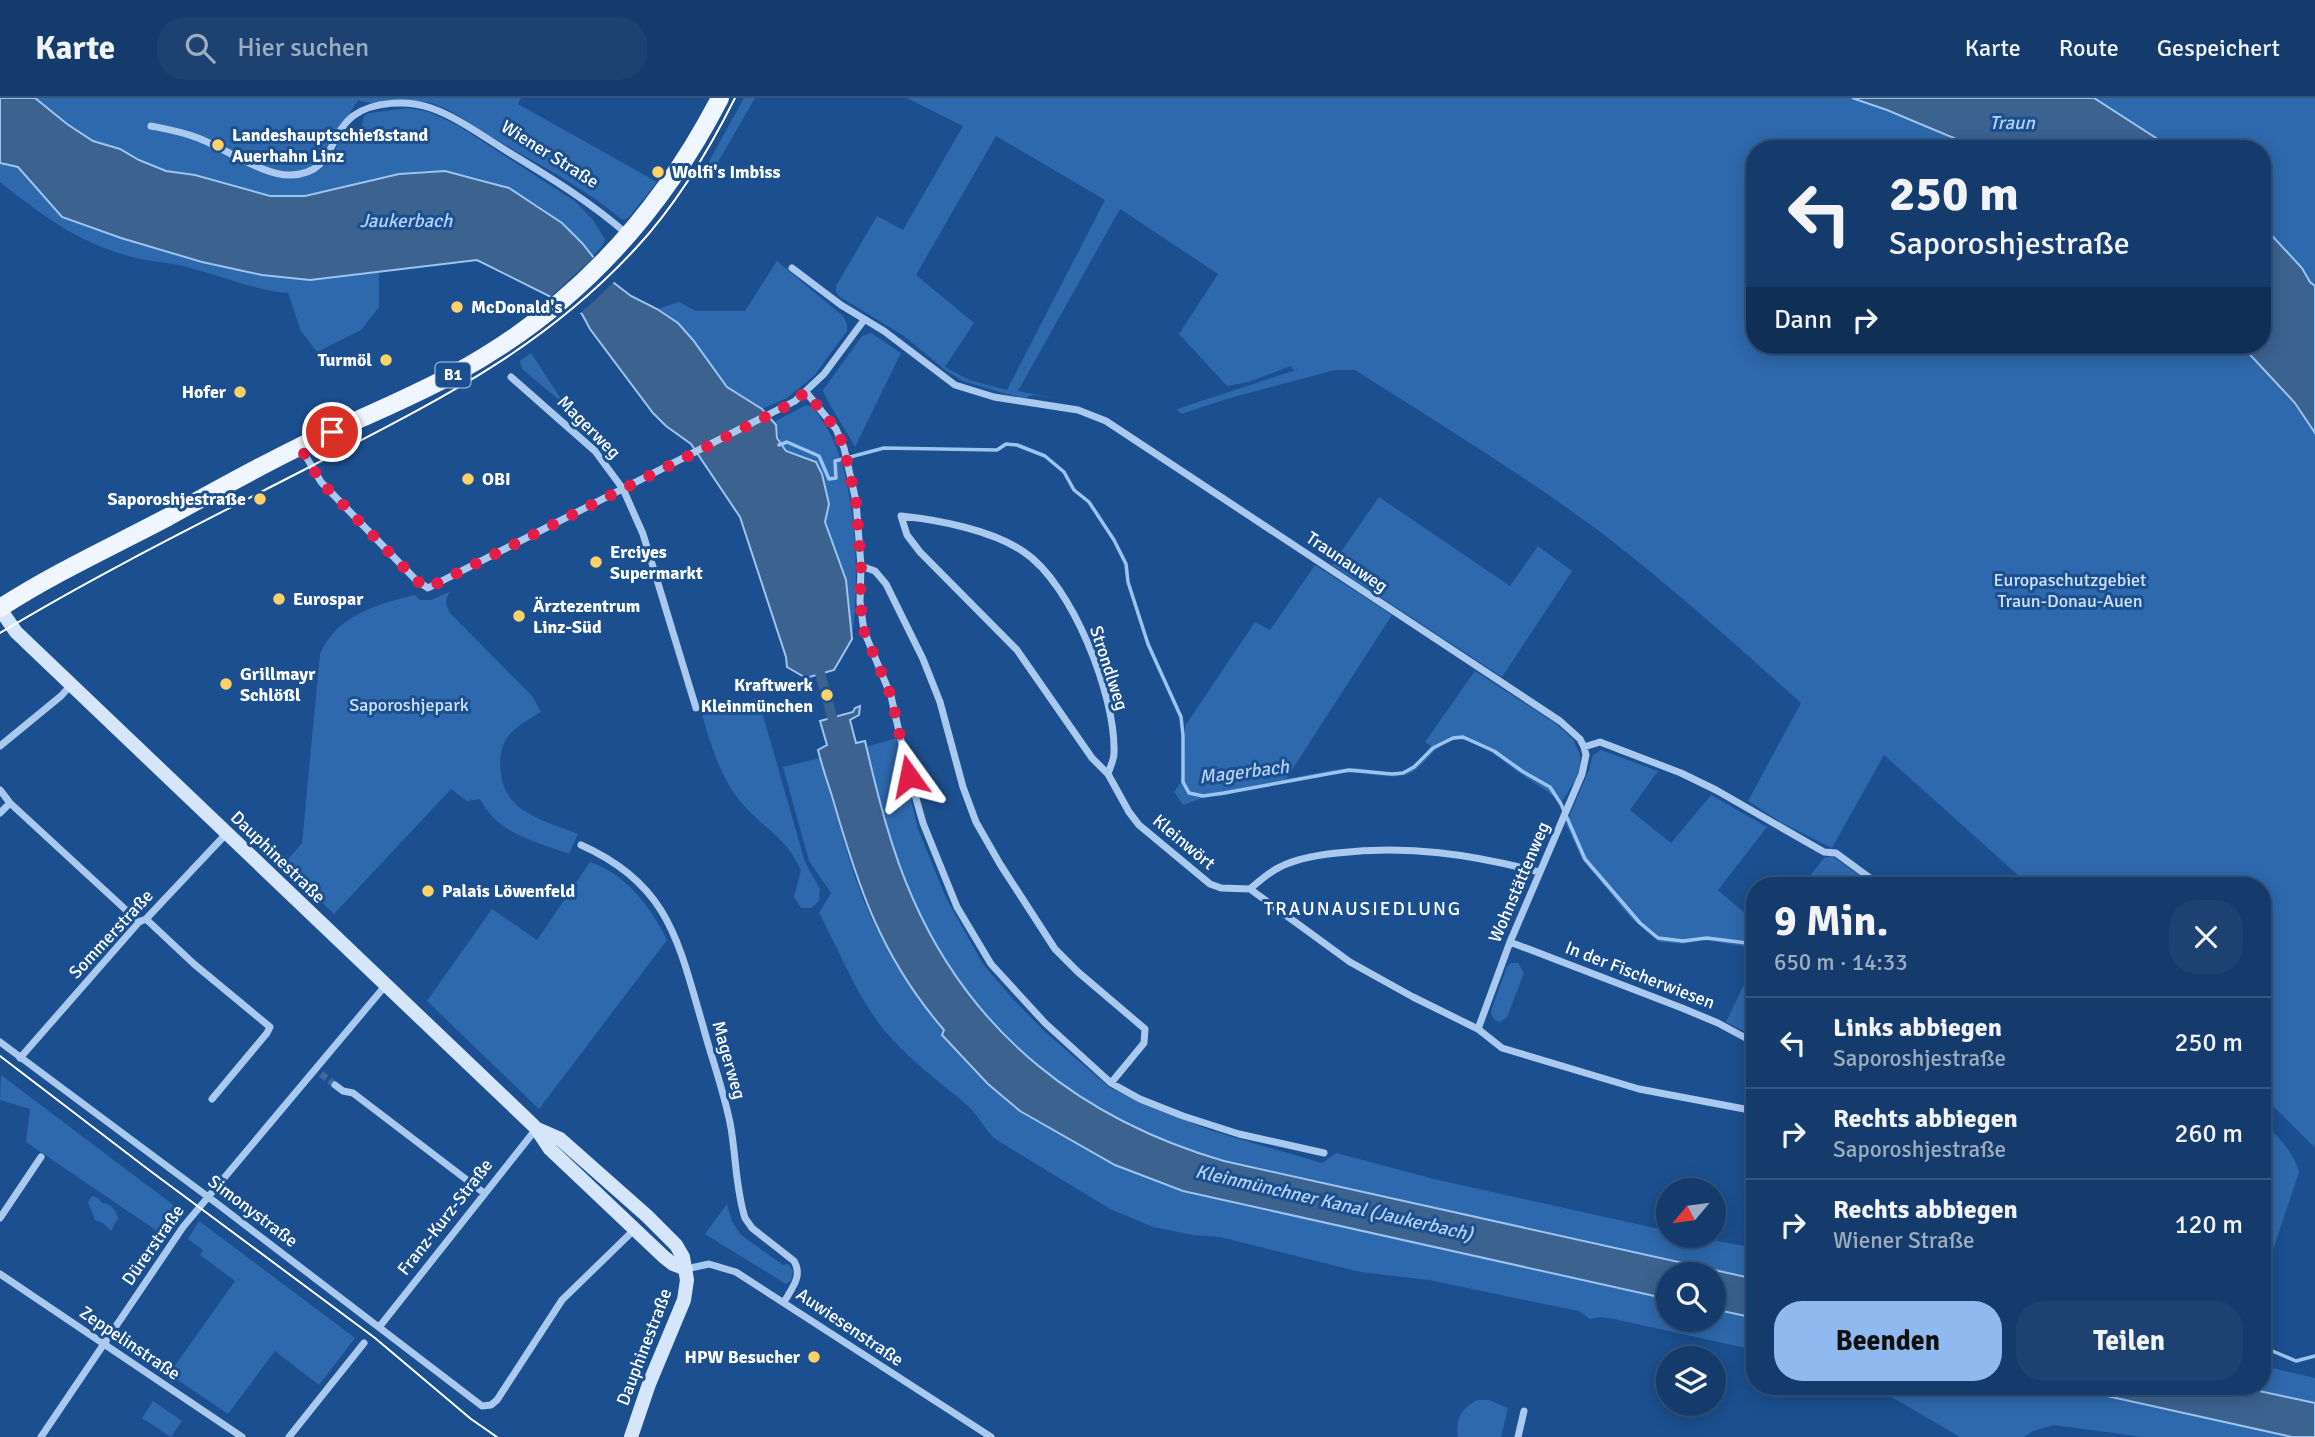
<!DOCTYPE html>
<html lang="de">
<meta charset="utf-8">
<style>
:root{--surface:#143b6b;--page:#1d4271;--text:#f1f3f6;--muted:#9dadc1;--line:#33557e;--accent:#90b9f0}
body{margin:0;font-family:Signika,sans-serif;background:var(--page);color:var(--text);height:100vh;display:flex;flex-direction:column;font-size:26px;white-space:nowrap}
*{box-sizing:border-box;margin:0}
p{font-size:23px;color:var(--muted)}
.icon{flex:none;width:38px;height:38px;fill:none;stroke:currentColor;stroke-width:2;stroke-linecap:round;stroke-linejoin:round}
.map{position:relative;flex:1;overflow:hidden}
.panel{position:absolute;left:1746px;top:779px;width:525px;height:518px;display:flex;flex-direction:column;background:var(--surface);border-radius:28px;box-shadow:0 4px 18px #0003,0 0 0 2px var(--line)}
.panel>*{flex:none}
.guide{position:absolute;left:1746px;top:42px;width:525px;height:214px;border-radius:28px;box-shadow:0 4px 18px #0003,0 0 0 2px var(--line);background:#143b6b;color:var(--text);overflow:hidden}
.needle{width:46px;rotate:241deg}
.buttons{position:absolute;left:1656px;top:1080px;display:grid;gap:14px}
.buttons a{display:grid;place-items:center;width:70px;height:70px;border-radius:50%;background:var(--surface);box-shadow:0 4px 18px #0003,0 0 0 2px var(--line);font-size:35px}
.pin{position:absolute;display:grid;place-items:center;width:60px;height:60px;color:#fff;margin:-30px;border:4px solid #fff;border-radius:50%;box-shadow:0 2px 7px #0007}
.me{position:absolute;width:77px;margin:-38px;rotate:348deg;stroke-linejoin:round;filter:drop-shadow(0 0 5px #0008)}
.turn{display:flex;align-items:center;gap:24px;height:147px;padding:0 28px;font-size:32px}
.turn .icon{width:91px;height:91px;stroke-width:2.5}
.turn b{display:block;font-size:49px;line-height:60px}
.then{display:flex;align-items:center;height:66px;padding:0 28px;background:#0003;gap:14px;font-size:26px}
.round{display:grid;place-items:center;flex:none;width:74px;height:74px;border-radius:28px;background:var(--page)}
.head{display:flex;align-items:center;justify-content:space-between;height:119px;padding:0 28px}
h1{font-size:42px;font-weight:800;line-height:52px}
.primary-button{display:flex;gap:14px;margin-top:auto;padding:14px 28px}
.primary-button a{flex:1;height:80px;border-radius:28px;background:var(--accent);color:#111;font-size:28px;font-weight:800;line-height:80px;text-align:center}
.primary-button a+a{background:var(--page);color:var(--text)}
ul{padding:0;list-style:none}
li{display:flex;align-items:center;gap:21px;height:91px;padding:0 28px;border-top:2px solid var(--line)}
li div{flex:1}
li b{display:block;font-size:26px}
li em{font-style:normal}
header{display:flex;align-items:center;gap:42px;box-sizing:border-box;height:98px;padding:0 35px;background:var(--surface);border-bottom:2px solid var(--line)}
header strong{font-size:33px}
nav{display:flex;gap:38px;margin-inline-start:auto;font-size:24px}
.search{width:490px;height:63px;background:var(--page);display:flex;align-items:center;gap:18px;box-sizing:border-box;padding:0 24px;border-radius:28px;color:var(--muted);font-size:26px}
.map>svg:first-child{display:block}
</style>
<header>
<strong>Karte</strong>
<div class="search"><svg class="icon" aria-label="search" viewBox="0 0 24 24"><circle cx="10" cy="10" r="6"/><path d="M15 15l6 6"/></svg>Hier suchen</div>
<nav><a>Karte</a><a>Route</a><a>Gespeichert</a></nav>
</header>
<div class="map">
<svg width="2315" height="1339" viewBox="0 0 2315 1339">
<rect width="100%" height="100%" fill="#1b4f8f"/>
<!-- green -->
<path fill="#2e69ad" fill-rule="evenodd" d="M35,0H521L518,6L657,84L630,118L624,122L620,120C583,89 539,67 497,42C476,30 455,13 432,5C408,0 372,9 358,2L314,74C336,68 334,35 357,33L362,27L364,18L369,15L408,10L429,14L459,28L576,104L593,122L605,141L603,147L592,159C550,99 470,63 397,76C355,84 315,102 272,98C250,96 227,85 205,79C192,76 177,76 164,72C148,67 135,58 121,51C111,47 100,47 90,41C70,30 54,14 35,0Z
M744,0H755L711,76L703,80L701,78Z
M907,0H2315V1050L2263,998V788L2029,787L1884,657L1832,750L1782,725L1748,703L1801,605C1736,547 1672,489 1603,436C1524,377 1438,325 1355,272H1335L1230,300L1181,316L1177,311L1299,271L1293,272L1291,268L1249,284L1227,288L1179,236L1218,176L1120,111L1018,293L1054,300L1033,297L1025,300L1006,296L963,283L944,271L904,238L840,199L836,194V188L877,118L903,132L963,28ZM996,38L1105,102L1007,292L969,282L945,269L974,225L916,177ZM1755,51H2263V247H1755Z
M0,65L18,69L62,119L121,140L202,164L262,177L310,182L379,175V209L361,232L317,254L301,233L288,195C256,193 226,179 194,171C175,165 155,164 136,160C80,146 44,119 0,84Z
M777,163L843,218L847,226V233L814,278L787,300L762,311L727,290L693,242L678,225L657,211L679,204L696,213H745Z
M871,235L901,255L855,349C849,337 825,301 823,292L862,238Z
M531,255L565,307L522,271L520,263Z
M806,307C814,309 817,314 821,321C858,371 860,481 852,541L839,464L825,424L829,406L804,359C775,350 784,347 774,324Z
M1379,399L1510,488L1538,448L1572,473L1502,579L1332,467Z
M1315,467L1392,517L1286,681L1332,672L1357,670L1391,675L1403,673L1417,665L1431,648L1425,644L1475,573L1555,625L1573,641L1580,657V668L1576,681L1561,705C1547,691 1533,685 1518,674C1501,662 1484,645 1463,642C1433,639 1427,672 1405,677C1387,681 1366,674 1347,675C1304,678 1262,689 1221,698L1211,697L1183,707L1174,694L1181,684L1184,670L1185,628L1255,524L1270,532Z
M451,493C444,501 445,507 451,516L532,598L541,614C513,630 496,641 501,676C502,688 509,701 519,709C536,722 558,728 578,736L569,756C534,743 498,736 480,701L467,703L451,691L334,816L283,767L302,745L320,556C336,518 377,506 415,497L420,502H431Z
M758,600L805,764L820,791L819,803L811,810H801L794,799L801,772C786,740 769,734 747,711C722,685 712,651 702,617Z
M896,640L918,731L946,800L983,866L1011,899L1044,933L1110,990L1209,1032L1322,1065L1336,1055L1434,1081L1668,1133V1138H1691L1755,1150V1181L1224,1063C1083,1022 974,937 913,801C891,753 880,699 866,649Z
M1601,652L1658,673L1630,712L1671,745L1711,697L1767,729L1718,792L1747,817L1755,819V850L1703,842L1683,846L1659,844L1631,820L1582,761L1566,726L1589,672L1593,657Z
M820,660C832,700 842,740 855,779C874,835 906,888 945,932L942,938L988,986L1020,1013L1115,1067L1183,1093L1668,1201V1222H1713V1211L1755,1220V1252L1614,1221L1601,1219L1590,1221L1579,1213L1549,1207L1429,1182L1360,1174L1220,1139L1193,1137L1153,1129L1110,1111L995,1041C984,1031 979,1018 968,1008C939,983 909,962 884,932C856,897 840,854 819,815L831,795L809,763L783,669Z
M1832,758L1873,787L1802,788L1824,760Z
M590,764C626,776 651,809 667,842L539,1011L427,903L492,811L537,842Z
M1755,864V939L1726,924Z
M1511,865H1518L1524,875L1507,919L1500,924C1494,923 1492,919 1491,913L1507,869Z
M1,977L180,1112L163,1137L26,1044L30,1011L0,1002Z
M2263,1026C2279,1037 2294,1056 2299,1074L2263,1182Z
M92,1098L98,1100L102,1105C112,1106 115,1111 118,1120L111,1133L103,1125L95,1122L88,1104Z
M727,1106L732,1123L741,1137L783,1167L788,1166L793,1173L791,1183L786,1186L705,1136Z
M199,1123L355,1240L319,1287L275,1253L228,1316L169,1276L235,1183L200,1157L203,1152L188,1141Z
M2263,1268L2315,1280V1305L2236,1288H2263Z
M1873,1288H2062L2292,1339H2143L2054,1327L2033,1333L2024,1339H1960Z
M1477,1302H1489L1508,1310L1501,1339H1458C1455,1322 1462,1309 1477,1302Z
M153,1303L182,1323L171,1339L142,1320Z"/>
<!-- water -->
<path fill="#3c6290" stroke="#9cc4f0" stroke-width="2" d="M0,0H35L67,26L93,43L120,51L139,62L166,73L195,77L270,98H305L399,76L445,73L509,90L562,125L582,145L614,185L631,198L657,211L678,225L693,242L727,289L762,311L776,327L777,340L786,353L816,364L822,376L829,406L825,424L846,482L852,541L834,572L806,580L787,569L786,559L740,419L691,346L666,328L653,315L590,231L582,216L567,207L477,162L310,182L262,177L202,164L121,140L62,119L18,69L0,65Z
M1852,0H2094L2173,51H1980L1887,12Z
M2263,128L2302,170L2310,184L2315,188V335L2295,305L2241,247H2263Z
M860,608L859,617L850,622L856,645L865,643C877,695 891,752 913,801C973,937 1083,1022 1224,1063L1755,1181V1220L1713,1211V1176H1668V1201L1183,1093L1115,1067L1020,1013L988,986L942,937L944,932C881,859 858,789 832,698C827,683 822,668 818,652L827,647L820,623L853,614L855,610Z
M2062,1288H2236L2315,1305V1339H2292Z"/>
<!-- pier -->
<path fill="#1b4f8f" d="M595,158L616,182L591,206L577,218L548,201Z"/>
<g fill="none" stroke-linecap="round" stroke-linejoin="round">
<!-- stream -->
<path stroke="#9cc4f0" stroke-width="3.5" d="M779,347L787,344L819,358L829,381L836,380L835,363L884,350L997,352L1006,346L1017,347L1045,358L1064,374L1074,392L1089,404L1114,442L1126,466L1128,484L1148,546L1181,619L1183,637V684L1189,695L1203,698L1224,695L1349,672L1392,676L1403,675L1414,669L1433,650L1453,640L1463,639L1494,653L1522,673L1550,689L1561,706L1585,761L1640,825L1658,840L1683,843L1707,840L1755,846
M2263,1249L2296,1263L2315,1258"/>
<!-- canal -->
<path stroke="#3c6290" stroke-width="10" d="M817,564L836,633"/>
<!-- street-tunnel -->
<path stroke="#3d69a0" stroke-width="7" stroke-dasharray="7 3.5" stroke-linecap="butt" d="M321,976L335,987"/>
<!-- street -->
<path stroke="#a9c9ee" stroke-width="7" d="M151,28C166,31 183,34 198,40C225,50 263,78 291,77C335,75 327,38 353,18C373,3 408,2 431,10C459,20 484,39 510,55C551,80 592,105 628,137
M792,170L841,207L884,233L955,287L994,299L1078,312L1106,323L1560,623L1580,641L1584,649L1600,644L1681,675L1716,692L1824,754L1836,755L1881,788
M511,279L595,353L623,391L643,436L696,610
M806,294L836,331L844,350L856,403L861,468L860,504L864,533L891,598L907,669L923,725L957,809L991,866L1045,925L1111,985L1140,1001L1183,1018L1239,1036L1324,1055
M301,350L321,384L417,483L428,490L795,303L824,276L864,222
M861,468L875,473L886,486L923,561L940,604L963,689L976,724L1000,766L1055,851L1078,874L1145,931L1144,945L1111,985
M0,648L61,598L71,587
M1108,676C1110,669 1114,662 1114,655C1116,598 1072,486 1024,454C992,432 939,422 901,418L907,437L920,454L1017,552L1092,660L1108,676L1129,714L1139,727L1210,786L1221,790L1250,791L1350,864L1413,899L1478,931L1502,950L1639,991L1755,1013
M0,692L10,705L139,824
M0,715L10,705
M581,747C669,786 678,843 703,928C712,962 725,996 731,1030C736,1060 736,1092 745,1120L752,1130L794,1163C803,1178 792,1190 784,1204
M1250,791C1259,783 1269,774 1280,769C1297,760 1318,757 1337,755C1409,747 1470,756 1539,774
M146,821L194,866L270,929L267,935L212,1001
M1510,844L1682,910L1718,925L1755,945
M1478,931L1510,844L1582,676L1586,657L1584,649
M0,944L215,1104L482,1308L491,1307L497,1302L562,1202L635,1131
M20,960L139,824L146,821L226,736
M335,987L343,993L353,995L484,1095
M0,1120L41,1059
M686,1171L709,1166L736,1174L991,1339
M0,1176L242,1339
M380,1228L536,1031
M41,1339L183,1129L385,888
M289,1339L364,1245
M1518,1339L1524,1313"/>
<!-- secondary -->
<path stroke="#d6e6fa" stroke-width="14" d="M0,511L16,534L536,1030L550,1051L664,1159L673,1166L686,1171
M537,1031L560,1041L647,1118L676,1147L683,1159L687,1182L684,1202L649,1286L631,1339"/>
<!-- primary -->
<path stroke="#f0f6ff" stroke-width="18" d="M0,510C54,475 111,449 168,419C211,395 254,371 299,349C350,324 402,304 452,277C570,214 659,118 720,0"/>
<!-- tram -->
<path stroke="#fff" stroke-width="2" d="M0,535C106,471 217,417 327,360C443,300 546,248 636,150C677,106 708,54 735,0
M0,958L149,1072L375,1240L471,1321L497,1339"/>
</g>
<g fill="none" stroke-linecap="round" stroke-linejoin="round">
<!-- route -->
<path stroke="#e11d48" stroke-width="12" stroke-dasharray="0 21.6" d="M332,334L300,349L321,384L417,483L428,490L783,310L806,294L836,331L844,350L856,403L861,468L860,504L864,533L891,598L909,678"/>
</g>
<!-- markers -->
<g fill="#ffd166" stroke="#1b4f8f" stroke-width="2.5">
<circle cx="218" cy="47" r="7"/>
<circle cx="658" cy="74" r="7"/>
<circle cx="457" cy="209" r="7"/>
<circle cx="386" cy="262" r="7"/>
<circle cx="240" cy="294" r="7"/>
<circle cx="468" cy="381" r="7"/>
<circle cx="260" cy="401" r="7"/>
<circle cx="596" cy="464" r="7"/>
<circle cx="279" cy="501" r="7"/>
<circle cx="519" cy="518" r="7"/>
<circle cx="226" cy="586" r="7"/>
<circle cx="827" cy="597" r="7"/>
<circle cx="428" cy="793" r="7"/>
<circle cx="814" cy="1259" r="7"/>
</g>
<g text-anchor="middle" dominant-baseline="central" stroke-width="6" stroke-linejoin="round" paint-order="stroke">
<!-- shield labels -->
<rect fill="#1b4f8f" stroke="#bbcadd" stroke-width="2" x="435.5" y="264.5" width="35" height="25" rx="5"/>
<g font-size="16" font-weight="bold" fill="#fff">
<text x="453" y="277">B1</text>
</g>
<!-- poi labels -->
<g font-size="18" font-weight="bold" fill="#fff" stroke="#1b4f8f" text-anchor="start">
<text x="232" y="37">Landeshauptschießstand<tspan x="232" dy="21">Auerhahn Linz</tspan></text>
<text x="672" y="74">Wolfi's Imbiss</text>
<text x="471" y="209">McDonald's</text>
<text x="372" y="262" text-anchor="end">Turmöl</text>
<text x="226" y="294" text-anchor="end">Hofer</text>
<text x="482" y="381">OBI</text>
<text x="246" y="401" text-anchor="end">Saporoshjestraße</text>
<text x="610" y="454">Erciyes<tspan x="610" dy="21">Supermarkt</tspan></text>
<text x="293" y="501">Eurospar</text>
<text x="533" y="508">Ärztezentrum<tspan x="533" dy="21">Linz-Süd</tspan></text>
<text x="240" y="576">Grillmayr<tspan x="240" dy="21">Schlößl</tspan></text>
<text x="813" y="587" text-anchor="end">Kraftwerk<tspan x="813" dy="21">Kleinmünchen</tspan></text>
<text x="442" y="793">Palais Löwenfeld</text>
<text x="800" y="1259" text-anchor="end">HPW Besucher</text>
</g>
<!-- street labels -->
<g font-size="18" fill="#fff" stroke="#1b4f8f">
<text transform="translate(550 56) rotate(32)">Wiener Straße</text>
<text transform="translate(589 329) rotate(45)">Magerweg</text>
<text transform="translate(1347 464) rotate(34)">Traunauweg</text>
<text transform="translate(1109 570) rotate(72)">Strondlweg</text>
<text transform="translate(1184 744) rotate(40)">Kleinwört</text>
<text transform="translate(278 759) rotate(44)">Dauphinestraße</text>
<text transform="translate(1519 784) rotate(-67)">Wohnstättenweg</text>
<text transform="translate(111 836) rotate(-47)">Sommerstraße</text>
<text transform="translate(1640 877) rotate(21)">In der Fischerwiesen</text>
<text transform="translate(729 962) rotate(74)">Magerweg</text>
<text transform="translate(253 1113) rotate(37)">Simonystraße</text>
<text transform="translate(445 1119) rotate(-52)">Franz-Kurz-Straße</text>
<text transform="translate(153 1147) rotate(-55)">Dürerstraße</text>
<text transform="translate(850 1229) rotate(34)">Auwiesenstraße</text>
<text transform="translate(130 1245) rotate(34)">Zeppelinstraße</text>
<text transform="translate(644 1249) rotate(-69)">Dauphinestraße</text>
</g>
<!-- park labels -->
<g font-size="18" fill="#cfe3fa" stroke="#1b4f8f">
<text x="2070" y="482">Europaschutzgebiet<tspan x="2070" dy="21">Traun-Donau-Auen</tspan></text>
<text x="409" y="607">Saporoshjepark</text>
</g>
<!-- water labels -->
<g font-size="19" font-style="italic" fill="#b5d3f5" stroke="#1b4f8f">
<text x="2012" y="25">Traun</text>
<text x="406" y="123">Jaukerbach</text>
<text transform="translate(1244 674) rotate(-7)">Magerbach</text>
<text transform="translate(1334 1105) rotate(13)">Kleinmünchner Kanal (Jaukerbach)</text>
</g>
<!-- neighbourhood labels -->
<g font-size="19" letter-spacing="2" fill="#fff" stroke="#1b4f8f">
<text x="1363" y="811">TRAUNAUSIEDLUNG</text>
</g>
</g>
</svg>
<div class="buttons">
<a><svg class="needle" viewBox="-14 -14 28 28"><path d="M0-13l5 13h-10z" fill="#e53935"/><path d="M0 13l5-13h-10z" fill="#9dadc1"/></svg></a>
<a><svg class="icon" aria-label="search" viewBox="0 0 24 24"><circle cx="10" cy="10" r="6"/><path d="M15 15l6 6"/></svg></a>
<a><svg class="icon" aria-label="layers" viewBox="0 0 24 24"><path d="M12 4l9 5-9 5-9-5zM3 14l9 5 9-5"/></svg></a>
</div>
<div class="pin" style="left:332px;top:334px;background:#d93025"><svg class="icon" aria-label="arrive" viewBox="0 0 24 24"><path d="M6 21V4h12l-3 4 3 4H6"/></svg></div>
<svg class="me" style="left:909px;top:678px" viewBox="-20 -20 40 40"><path d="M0-17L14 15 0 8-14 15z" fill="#e11d48" stroke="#fff" stroke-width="4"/></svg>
<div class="guide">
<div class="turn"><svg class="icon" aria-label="left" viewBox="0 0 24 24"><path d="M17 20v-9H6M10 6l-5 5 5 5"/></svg><div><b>250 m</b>Saporoshjestraße</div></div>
<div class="then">Dann<svg class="icon" aria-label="right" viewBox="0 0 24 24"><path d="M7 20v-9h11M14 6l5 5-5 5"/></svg></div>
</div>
<section class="panel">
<div class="head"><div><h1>9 Min.</h1><p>650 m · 14:33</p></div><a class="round"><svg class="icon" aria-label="close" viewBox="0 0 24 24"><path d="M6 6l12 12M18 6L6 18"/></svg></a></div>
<ul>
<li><svg class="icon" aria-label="left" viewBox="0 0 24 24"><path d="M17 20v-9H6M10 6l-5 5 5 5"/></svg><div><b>Links abbiegen</b><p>Saporoshjestraße</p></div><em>250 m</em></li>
<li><svg class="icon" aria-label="right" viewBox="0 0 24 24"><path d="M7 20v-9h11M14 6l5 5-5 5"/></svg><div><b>Rechts abbiegen</b><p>Saporoshjestraße</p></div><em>260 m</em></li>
<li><svg class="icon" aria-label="right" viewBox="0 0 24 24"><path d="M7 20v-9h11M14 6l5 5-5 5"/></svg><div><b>Rechts abbiegen</b><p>Wiener Straße</p></div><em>120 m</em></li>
</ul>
<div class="primary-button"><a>Beenden</a><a>Teilen</a></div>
</section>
</div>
